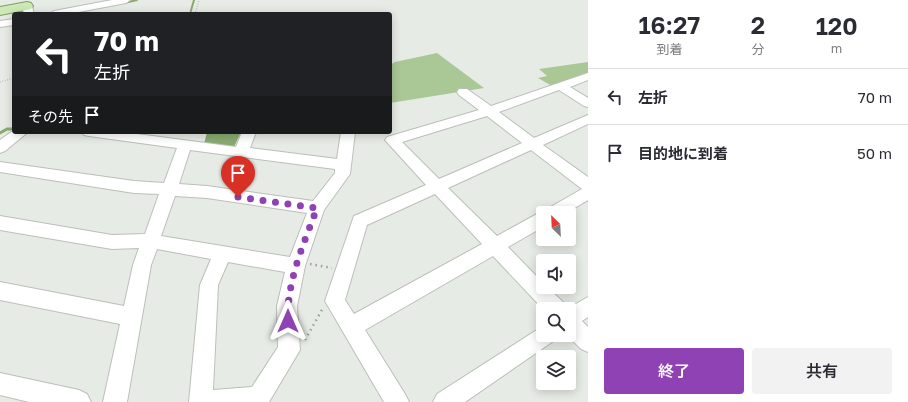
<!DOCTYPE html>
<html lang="ja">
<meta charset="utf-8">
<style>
:root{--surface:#fff;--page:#f2f2f3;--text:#2b2b33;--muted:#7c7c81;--line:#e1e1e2;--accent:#8e42b3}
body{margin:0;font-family:"Golos Text","Noto Sans JP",sans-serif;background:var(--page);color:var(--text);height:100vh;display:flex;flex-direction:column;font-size:15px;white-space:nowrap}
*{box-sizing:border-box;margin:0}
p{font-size:13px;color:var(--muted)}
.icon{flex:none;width:22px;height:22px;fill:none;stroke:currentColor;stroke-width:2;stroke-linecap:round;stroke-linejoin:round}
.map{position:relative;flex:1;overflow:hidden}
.sheet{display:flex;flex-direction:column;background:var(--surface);width:320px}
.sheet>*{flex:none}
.banner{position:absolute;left:12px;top:12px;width:380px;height:122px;border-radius:4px;box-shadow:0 2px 10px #0003;background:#202124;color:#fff;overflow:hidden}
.needle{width:26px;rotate:336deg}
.tools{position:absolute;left:536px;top:206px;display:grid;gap:8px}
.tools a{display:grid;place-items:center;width:40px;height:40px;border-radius:4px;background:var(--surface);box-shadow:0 2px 10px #0003;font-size:20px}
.pin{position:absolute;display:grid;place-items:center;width:34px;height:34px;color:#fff;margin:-41px -17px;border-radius:50% 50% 50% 0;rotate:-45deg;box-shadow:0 0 4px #0007}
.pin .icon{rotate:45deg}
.me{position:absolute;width:44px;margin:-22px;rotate:0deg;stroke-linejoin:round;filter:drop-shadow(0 0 3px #0008)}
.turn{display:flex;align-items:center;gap:14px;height:84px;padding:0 16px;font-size:18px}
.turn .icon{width:52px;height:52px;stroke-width:2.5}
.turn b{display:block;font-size:28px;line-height:34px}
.then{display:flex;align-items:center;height:38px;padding:0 16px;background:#0003;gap:8px;font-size:15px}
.eta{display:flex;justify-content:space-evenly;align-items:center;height:68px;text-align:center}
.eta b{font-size:24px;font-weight:600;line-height:28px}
.primary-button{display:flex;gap:8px;margin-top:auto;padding:8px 16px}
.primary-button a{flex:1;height:46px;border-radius:4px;background:var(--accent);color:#fff;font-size:16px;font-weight:600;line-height:46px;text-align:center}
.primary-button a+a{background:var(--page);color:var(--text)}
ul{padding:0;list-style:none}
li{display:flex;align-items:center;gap:12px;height:56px;padding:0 16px;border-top:1px solid var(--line)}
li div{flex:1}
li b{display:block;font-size:15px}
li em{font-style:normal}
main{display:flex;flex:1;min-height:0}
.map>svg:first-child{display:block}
</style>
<main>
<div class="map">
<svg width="588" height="402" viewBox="0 0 588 402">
<rect width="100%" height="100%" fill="#e7ebe5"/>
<!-- green -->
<path fill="#aac796" d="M437,53L484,88L390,103V65L395,62Z
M588,62V74L552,86L538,78L547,76L539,69Z"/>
<!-- water -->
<path fill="#89ab70" d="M207,132H241L234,147L204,144Z"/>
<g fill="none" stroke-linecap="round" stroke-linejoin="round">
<!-- stream-far1 -->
<path stroke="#89ab70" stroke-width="2" d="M124,3L137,0
M190,14L194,0"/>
<!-- stream -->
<path stroke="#89ab70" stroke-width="3" d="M0,133L7,129H14"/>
<!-- minor casing -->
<g stroke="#bbbfb9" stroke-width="2">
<path id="minor" d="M112,0H130L126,3L68,14H49L54,11Z
M27,3L32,6L34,14H24L22,6Z
M14,19V25L0,27V21Z
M588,73V80L570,87L588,98V107L584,106L559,90L499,112L534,138L588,115V124L543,145L588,177V200L566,213H545L547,209L582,189L531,150L448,188L497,236L537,214L545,213H543V227L508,247L543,283V287H547L563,302L566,309H543L493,256L365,330L405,394L409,402H384L325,301L354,216L426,185L385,140L387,137L479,110L459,95L457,92L459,89H467L491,106ZM487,116L522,143L439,179L402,142ZM435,194L482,244L354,314L345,300L367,225Z
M14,130V132H28L5,151L0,153V140Z
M82,132H122L236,147L242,132H256L250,148L337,159L341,132H355L350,174L324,210L305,266L297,306L300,350L269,402H189L200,285L211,259L157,249L151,265L127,402H103L120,324L0,300V282L124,306L133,265L139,248L112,249L0,230V216L112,235L145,234L159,194L134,193L0,172V162L134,181L164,183L177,148L89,136L84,135ZM190,150L335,169V173L313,201L207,186L179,184ZM175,196L207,198L307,213L290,257L161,236ZM228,262L285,272L277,306L278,347L252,387L213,390L218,285Z
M588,297V317L582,321L588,327V352L581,349L567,335H569V309H567Z
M543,326V335H555L552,342L465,402H433L437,394Z
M0,373L79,390L87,394L91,402H29L0,395Z"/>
</g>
<!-- major casing -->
<g stroke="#7e9e66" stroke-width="2">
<path id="major" d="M27,2L31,3L33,6L31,9L0,15V7Z"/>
</g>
<!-- path-far1 -->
<path stroke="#9c9f9a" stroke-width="1.5" stroke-dasharray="0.5 2" stroke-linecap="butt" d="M195,14L199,0
M0,82L14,78"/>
<!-- path -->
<path stroke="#9c9f9a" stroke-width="2.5" stroke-dasharray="1.5 4" stroke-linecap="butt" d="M310,264L332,268
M305,340L323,308"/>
<!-- minor -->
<use href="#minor" fill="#fff" fill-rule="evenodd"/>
<!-- major -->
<use href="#major" fill="#cce9b6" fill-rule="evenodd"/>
</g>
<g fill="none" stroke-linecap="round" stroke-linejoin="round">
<!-- route -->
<path stroke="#8e42b3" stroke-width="7" stroke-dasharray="0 12.6" d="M238,197L317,208C304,243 286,283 288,321"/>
</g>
</svg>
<div class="tools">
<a><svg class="needle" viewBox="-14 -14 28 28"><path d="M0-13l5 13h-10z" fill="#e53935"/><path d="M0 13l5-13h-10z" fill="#7c7c81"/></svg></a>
<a><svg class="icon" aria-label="sound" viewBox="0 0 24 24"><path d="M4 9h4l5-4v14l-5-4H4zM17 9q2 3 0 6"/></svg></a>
<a><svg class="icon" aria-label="search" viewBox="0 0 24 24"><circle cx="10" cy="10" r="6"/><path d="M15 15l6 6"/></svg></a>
<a><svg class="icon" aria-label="layers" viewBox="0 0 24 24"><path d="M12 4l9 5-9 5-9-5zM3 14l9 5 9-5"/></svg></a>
</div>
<div class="pin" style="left:238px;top:197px;background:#d93025"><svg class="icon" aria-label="arrive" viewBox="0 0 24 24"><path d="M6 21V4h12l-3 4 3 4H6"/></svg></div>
<svg class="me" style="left:288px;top:321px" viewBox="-20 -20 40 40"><path d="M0-17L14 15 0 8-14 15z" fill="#8e42b3" stroke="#fff" stroke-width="4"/></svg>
<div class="banner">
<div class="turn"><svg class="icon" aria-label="left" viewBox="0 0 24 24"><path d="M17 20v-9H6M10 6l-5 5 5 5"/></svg><div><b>70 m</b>左折</div></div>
<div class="then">その先<svg class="icon" aria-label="arrive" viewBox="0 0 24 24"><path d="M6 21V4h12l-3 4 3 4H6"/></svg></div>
</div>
</div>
<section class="sheet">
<div class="eta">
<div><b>16:27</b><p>到着</p></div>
<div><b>2</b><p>分</p></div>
<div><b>120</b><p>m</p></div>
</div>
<ul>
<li><svg class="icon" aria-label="left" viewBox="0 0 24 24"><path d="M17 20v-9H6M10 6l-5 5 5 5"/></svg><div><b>左折</b></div><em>70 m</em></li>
<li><svg class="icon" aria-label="arrive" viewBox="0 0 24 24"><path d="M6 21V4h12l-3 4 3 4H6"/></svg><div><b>目的地に到着</b></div><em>50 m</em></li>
</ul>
<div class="primary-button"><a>終了</a><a>共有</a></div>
</section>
</main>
